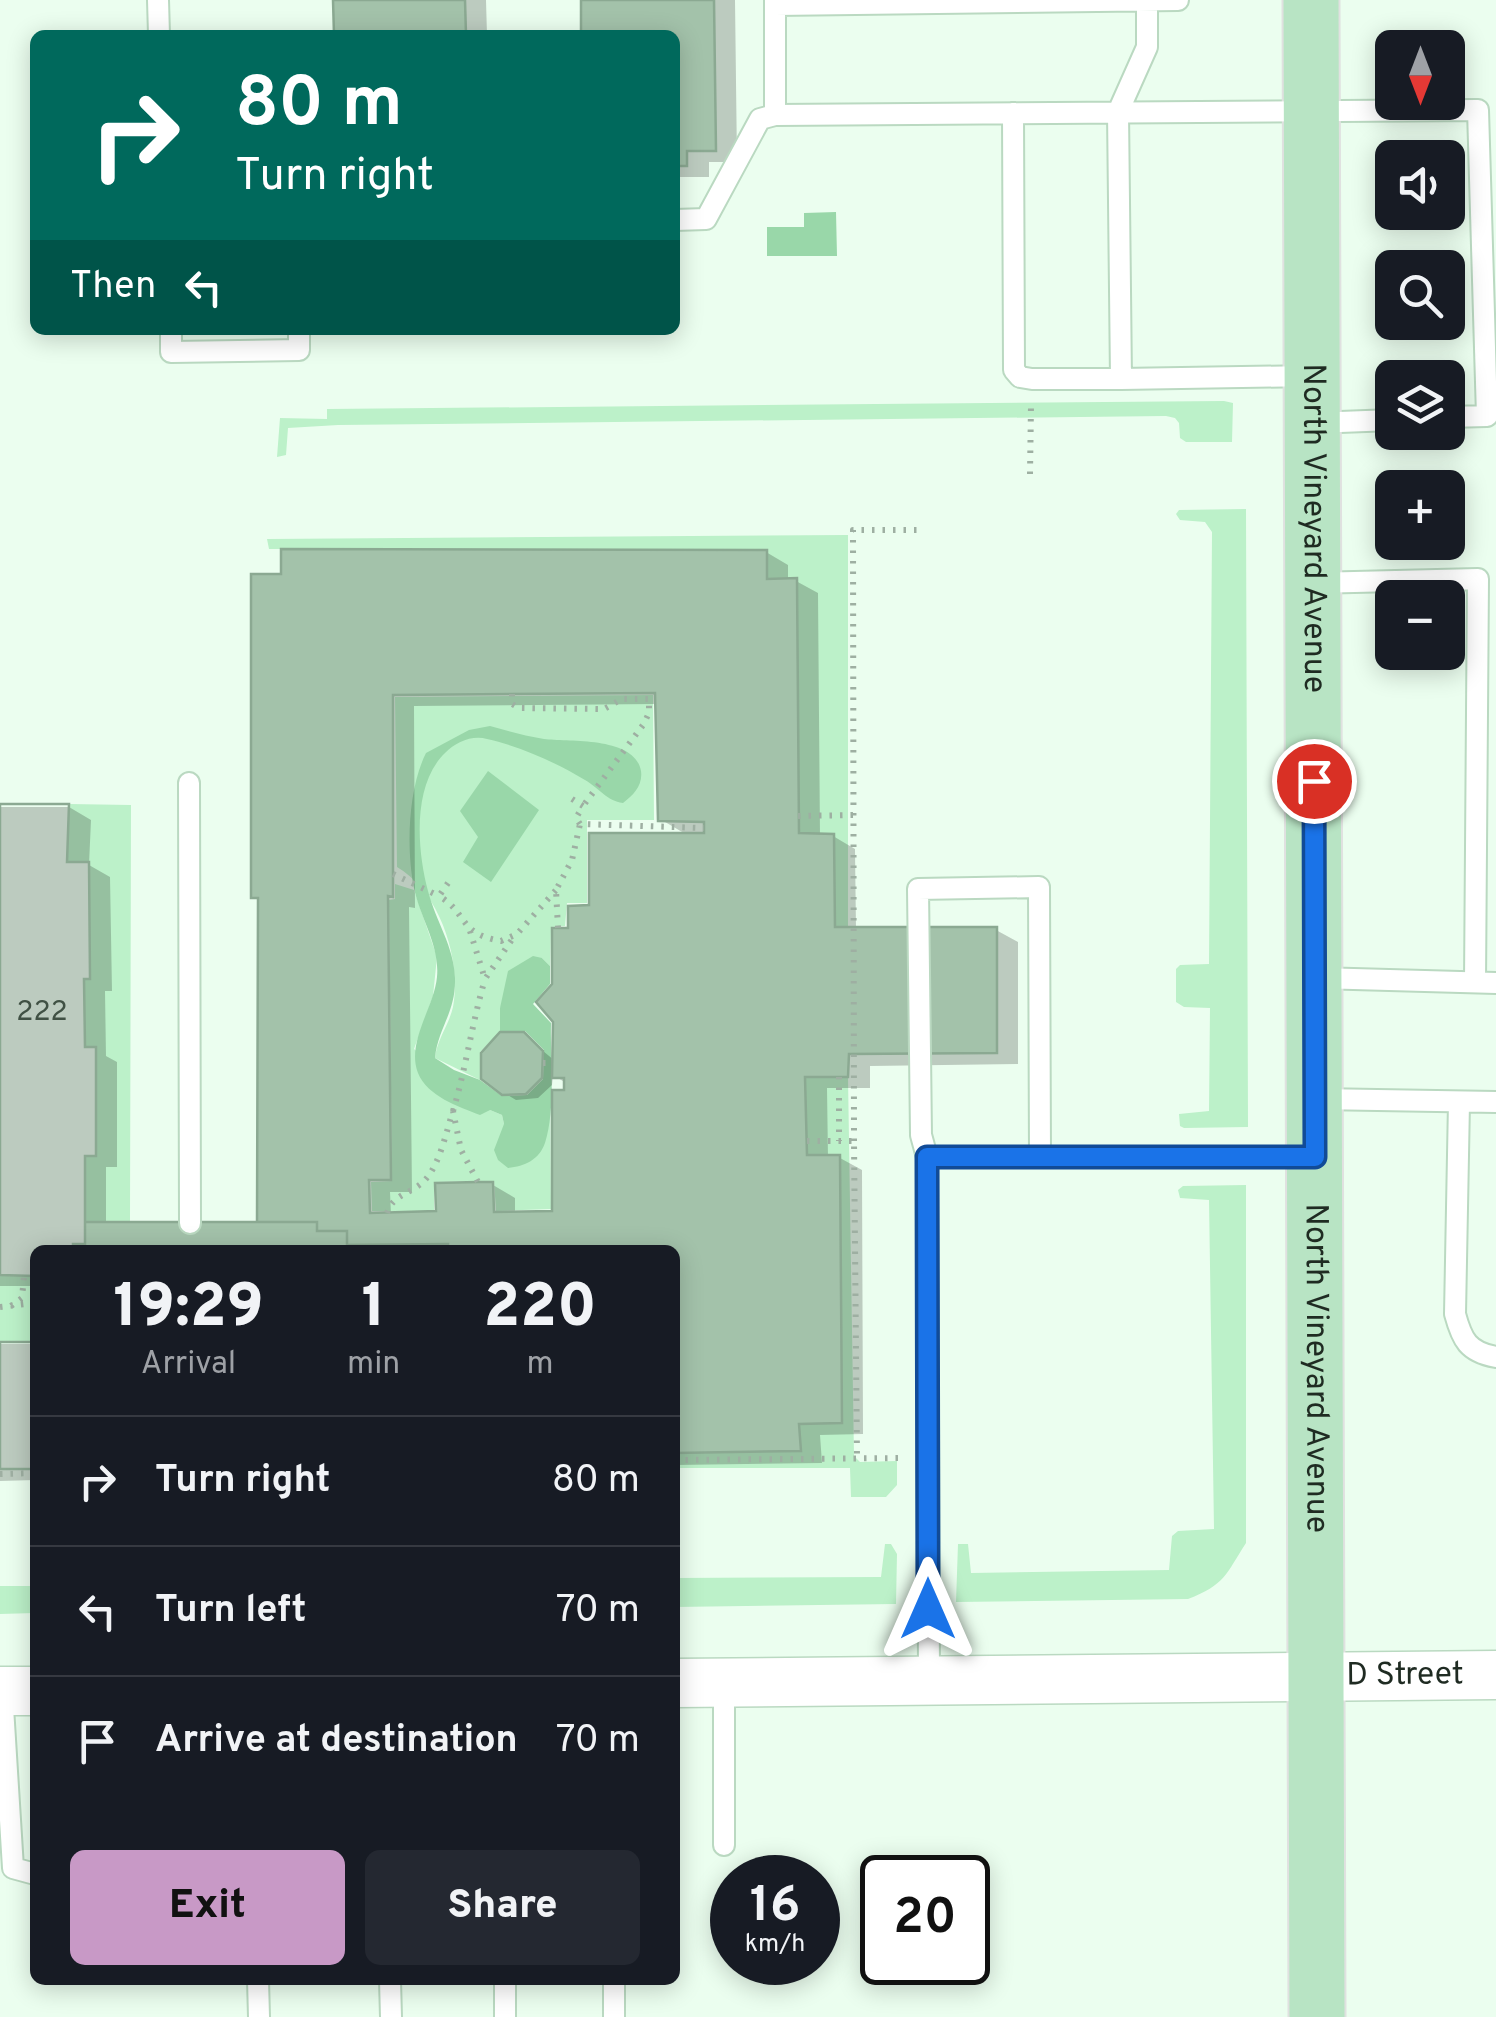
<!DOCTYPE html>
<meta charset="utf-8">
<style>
:root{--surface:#171b24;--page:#242831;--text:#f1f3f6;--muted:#9ea1a6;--line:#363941;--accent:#c899c6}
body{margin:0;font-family:Overpass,sans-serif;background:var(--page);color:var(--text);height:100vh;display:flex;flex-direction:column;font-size:38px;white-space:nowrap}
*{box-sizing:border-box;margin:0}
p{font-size:32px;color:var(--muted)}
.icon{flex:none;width:55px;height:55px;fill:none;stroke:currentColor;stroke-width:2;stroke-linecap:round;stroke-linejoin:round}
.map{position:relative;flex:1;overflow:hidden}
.panel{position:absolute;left:30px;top:1245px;width:650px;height:740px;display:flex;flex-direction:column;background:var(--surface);border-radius:15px;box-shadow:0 5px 25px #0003}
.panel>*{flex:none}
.guide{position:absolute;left:30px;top:30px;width:650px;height:305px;border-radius:15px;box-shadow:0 5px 25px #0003;background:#00695c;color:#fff;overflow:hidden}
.needle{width:65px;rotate:180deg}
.controls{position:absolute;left:1375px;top:30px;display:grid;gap:20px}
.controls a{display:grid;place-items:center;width:90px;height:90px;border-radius:15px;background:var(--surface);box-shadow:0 5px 25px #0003;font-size:50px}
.speed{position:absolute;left:710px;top:1855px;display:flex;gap:20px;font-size:50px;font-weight:700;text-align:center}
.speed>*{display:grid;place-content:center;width:130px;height:130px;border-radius:50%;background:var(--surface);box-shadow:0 5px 25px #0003;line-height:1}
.speed small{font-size:25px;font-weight:400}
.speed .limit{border:5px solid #111;border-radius:15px;background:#fff;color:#111}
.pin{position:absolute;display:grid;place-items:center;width:85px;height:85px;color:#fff;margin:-42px;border:5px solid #fff;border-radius:50%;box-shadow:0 2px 10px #0007}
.me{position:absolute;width:110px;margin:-55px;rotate:0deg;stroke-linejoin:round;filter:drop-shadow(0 0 8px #0008)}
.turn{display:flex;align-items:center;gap:35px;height:210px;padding:0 40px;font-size:45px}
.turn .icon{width:130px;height:130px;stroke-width:2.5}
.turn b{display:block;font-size:70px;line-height:85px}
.then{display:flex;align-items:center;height:95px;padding:0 40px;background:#0003;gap:20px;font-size:38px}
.eta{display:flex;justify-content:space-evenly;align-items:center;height:170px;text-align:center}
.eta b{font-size:60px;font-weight:800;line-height:70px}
.cta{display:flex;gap:20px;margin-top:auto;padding:20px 40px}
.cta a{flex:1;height:115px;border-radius:15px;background:var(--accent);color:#111;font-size:40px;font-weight:800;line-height:115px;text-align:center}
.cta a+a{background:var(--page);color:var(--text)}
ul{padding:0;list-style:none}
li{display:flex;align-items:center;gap:30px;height:130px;padding:0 40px;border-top:2px solid var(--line)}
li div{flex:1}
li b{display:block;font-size:38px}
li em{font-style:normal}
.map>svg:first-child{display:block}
</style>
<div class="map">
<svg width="1496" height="2017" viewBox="0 0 1496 2017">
<rect width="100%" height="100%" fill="#ebfeef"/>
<!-- green -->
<path fill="#bcf1c9" d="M1224,401L1233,403L1232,442H1186L1180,438L1179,423L1175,418L1166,416L338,425L288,428L286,455L277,457L280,418L327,419V409Z
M1246,509L1248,1127L1184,1128L1180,1126L1179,1114L1209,1111L1210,1008L1184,1007L1176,1002V969L1180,965L1209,964L1212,532L1205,522L1180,520L1176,514L1179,510Z
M848,535V928L835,927L834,834L799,833L796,578L767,579L766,550L269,549L267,539Z
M653,695L654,820H587V903H567L565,926L551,927L550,966L542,958L500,1008V1032L480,1052V1080L435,1058C437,1039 449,1025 453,1007C462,959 439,891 397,867L395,697Z
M69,804L131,805L130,1222H85V1156L96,1155V1048L85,1047L84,979H90L89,862H67Z
M395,884L414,890L437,957L433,996L414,1049L490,1110L502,1115L504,1124L544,1145L550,1103L551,1209L496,1211L494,1181L434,1182V1211H372L371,1182L392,1181L389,900L395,899Z
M805,1077H848L854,1456L860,1462L897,1461V1485L886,1497H851L850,1468H675V1453L800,1451L799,1424L842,1423L840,1156L807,1155Z
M1246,1185V1543C1226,1574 1225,1585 1188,1599L956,1602L958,1544H968L971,1573L1169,1570L1172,1536L1178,1531L1214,1529L1209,1200L1180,1198L1178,1190L1183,1186Z
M0,1275H35V1342H0Z
M885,1544H891L897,1554L896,1604L675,1607V1578L881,1577Z
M0,1586H35V1613L0,1614Z"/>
<!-- water -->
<path fill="#99d7a9" d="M836,212L837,256H767V227H804V213Z
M490,726C508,731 525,736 544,739C568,742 635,736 641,771C643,785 634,795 623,803C607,801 599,788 585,780C557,763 519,746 487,739C472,735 456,742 445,753C412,785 417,850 428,891C436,922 454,946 455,978C456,1013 438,1027 435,1058L454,1070L480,1080L502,1096L527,1095L543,1079L544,1050L525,1031L500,1032V1008L508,971L533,956L542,958L550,966V984L533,1004L551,1023C550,1060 556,1107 545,1143C539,1160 525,1166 508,1168L498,1160L494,1150L504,1124L502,1115L490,1110L480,1115C459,1107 427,1096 418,1073C406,1042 434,1008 437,977C440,945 420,918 414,888C406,848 408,789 426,753L469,730Z
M488,771L539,810L491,882L463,862L478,837L460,811Z"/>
<!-- shadow -->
<path fill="#0003" fill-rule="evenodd" d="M336,0H486L487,35H336Z
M583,0H735L737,162H709V177H675V35H584Z
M766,552L788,565V581H796L818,593L820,836H833L855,849L856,930H996L1018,942V1064L870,1066V1088H827L828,1158H840L862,1170L863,1434L820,1435L822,1463L675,1465V1250H35V1286H0V807H69L91,820L89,865L110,877L112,991H105L106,1056L117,1062V1167H106V1224H260V900L254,896V577ZM658,704L660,819L689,836L592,908L570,931L555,985V1061L524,1035L504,1093L516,1100L538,1098L552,1085L553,1075L566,1083L555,1213L515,1214V1198L493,1185L438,1214L391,1215L390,1192H412L409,907L415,908L414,706Z
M0,1344H35V1480L0,1481Z"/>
<!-- building -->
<path fill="#a3c2aa" stroke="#8ba992" stroke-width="2.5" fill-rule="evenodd" d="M333,0H465L466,35H334Z
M581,0H714L716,151H687V166H675V35H581Z
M281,549L767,550V579L797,578L799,833L834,834L835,927H997V1053L849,1054L848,1077H805L807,1155H840L842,1423L799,1424L801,1451L675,1453V1250H556V1247L448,1250V1244L347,1245V1231H317V1222H257L258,898H251V574H281ZM655,693L658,821L704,822V833H589V905L568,906V928H552V984L536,1002L553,1022L552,1078H564V1090H552V1211L494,1212L493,1182H478L435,1183L436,1211L370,1213L369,1180H391L388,896L393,897V695Z
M0,804H69L67,862H89L90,979H84L85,1047H96V1156H85V1244H73V1250H35V1276L0,1275Z
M0,804H69L67,862H89L90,979H84L85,1047H96V1156H85V1244H73V1250H35V1276L0,1275Z
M500,1032H524L543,1051L542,1078L526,1094L502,1095L481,1079V1053Z
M85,1222H317V1231H347V1250H73V1244H85Z
M0,1342H35V1469H0Z
M0,1342H35V1469H0Z"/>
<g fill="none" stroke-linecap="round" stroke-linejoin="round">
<!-- service casing -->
<g stroke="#bad9c1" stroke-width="24">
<path id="service" d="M158,0L159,35
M775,0V115L1478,110L1487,416L1448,417
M1147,3V47L1118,112L1121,379L1310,376
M775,5L1178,0
M1013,113L1014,370L1020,377L1032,379H1121
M675,220L706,219L760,119L775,115
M171,330V352L299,350V330
M1314,423L1392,420
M1313,583L1478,579L1475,982
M189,783L190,1223
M1318,978L1496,983
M1318,1099L1496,1102
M1459,1102L1455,1314C1462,1340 1468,1352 1496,1357
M927,1157L921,1135L918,889L1039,887L1040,1156
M929,1680L927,1157H1312
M724,1682V1845
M2,1691L13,1868L35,1874
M258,1980L259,2017
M390,1980L391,2017
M505,1980V2017
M614,1980V2017"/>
</g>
<!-- tertiary casing -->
<g stroke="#bad9c1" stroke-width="51">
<g id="tertiary">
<path id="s1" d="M675,1683L1496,1675"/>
<path d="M0,1691H35"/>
</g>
</g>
<!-- primary casing -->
<g stroke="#e0e1e0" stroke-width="59">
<g id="primary">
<path id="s2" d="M1311,0L1317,2017"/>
</g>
</g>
<!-- path -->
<path stroke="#9eafa2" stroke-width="6" stroke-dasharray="2.5 8" stroke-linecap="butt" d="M1030,474L1031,405
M512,694V704L519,708L604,709L622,699H649V713L643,725L583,806
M572,799L583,806L576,818L580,824L704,828
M798,816L853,815
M393,874L439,896
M448,883L439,896C468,913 458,934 501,941L517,934L556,890
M558,928L556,890L572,860L580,824
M470,931L485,979L513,938
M543,1063H553
M839,1077V1141
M453,1111C466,1068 472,1023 485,979
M807,1141H854L857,1458
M854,1141L853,530H919
M387,1213C393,1194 411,1194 424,1181C440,1165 446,1132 453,1111L461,1150L478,1182
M11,1306L22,1298L24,1276
M0,1307L35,1303
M675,1460L904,1458
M0,1474L35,1473"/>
<!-- service -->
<use href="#service" stroke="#fff" stroke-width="20"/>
<!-- tertiary -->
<use href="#tertiary" stroke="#fff" stroke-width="48"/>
<!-- primary -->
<use href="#primary" stroke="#b8e4c4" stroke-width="55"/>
</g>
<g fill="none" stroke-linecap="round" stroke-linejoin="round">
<!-- route casing -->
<g stroke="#114b97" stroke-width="25">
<path id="route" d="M928,1609L927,1157H1315L1314,781"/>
</g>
<!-- route -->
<use href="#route" stroke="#1a73e8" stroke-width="18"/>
</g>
<g text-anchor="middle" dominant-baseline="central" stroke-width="9" stroke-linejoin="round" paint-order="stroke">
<!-- number labels -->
<g font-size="28" fill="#405144">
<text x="42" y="1013">222</text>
</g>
<!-- street labels -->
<g font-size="32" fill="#1f2b22" stroke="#fff">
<text stroke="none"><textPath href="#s2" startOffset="528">North Vineyard Avenue</textPath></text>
<text stroke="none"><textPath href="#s2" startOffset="1368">North Vineyard Avenue</textPath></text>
<text stroke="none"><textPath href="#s1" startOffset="730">D Street</textPath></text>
</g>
</g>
</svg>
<div class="controls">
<a><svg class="needle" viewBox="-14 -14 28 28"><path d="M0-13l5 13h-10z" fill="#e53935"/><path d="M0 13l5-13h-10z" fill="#9ea1a6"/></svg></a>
<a><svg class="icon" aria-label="sound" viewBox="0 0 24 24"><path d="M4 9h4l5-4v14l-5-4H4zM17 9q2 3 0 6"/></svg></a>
<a><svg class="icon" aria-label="search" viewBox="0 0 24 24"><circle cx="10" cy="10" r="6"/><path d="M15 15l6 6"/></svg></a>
<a><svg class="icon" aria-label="layers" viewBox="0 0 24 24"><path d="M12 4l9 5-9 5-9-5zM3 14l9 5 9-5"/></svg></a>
<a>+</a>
<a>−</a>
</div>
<div class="speed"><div>16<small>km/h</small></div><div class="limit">20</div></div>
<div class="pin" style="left:1314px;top:781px;background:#d93025"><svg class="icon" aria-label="arrive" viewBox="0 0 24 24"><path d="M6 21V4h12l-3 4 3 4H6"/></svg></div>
<svg class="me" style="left:928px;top:1609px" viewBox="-20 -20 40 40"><path d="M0-17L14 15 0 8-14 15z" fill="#1a73e8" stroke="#fff" stroke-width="4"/></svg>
<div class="guide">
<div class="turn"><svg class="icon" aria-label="right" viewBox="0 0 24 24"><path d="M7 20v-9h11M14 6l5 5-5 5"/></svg><div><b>80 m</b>Turn right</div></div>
<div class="then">Then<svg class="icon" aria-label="left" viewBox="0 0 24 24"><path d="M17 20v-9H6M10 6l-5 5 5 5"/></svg></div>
</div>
<section class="panel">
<div class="eta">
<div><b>19:29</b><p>Arrival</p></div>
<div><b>1</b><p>min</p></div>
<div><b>220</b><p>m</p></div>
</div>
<ul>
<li><svg class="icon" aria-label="right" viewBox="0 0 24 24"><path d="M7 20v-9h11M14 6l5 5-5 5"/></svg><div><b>Turn right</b></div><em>80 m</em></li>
<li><svg class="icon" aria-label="left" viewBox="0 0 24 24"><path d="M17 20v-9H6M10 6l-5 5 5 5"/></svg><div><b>Turn left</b></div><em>70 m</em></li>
<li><svg class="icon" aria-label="arrive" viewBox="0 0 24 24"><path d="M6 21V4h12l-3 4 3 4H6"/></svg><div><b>Arrive at destination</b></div><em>70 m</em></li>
</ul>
<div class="cta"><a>Exit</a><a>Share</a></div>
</section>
</div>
